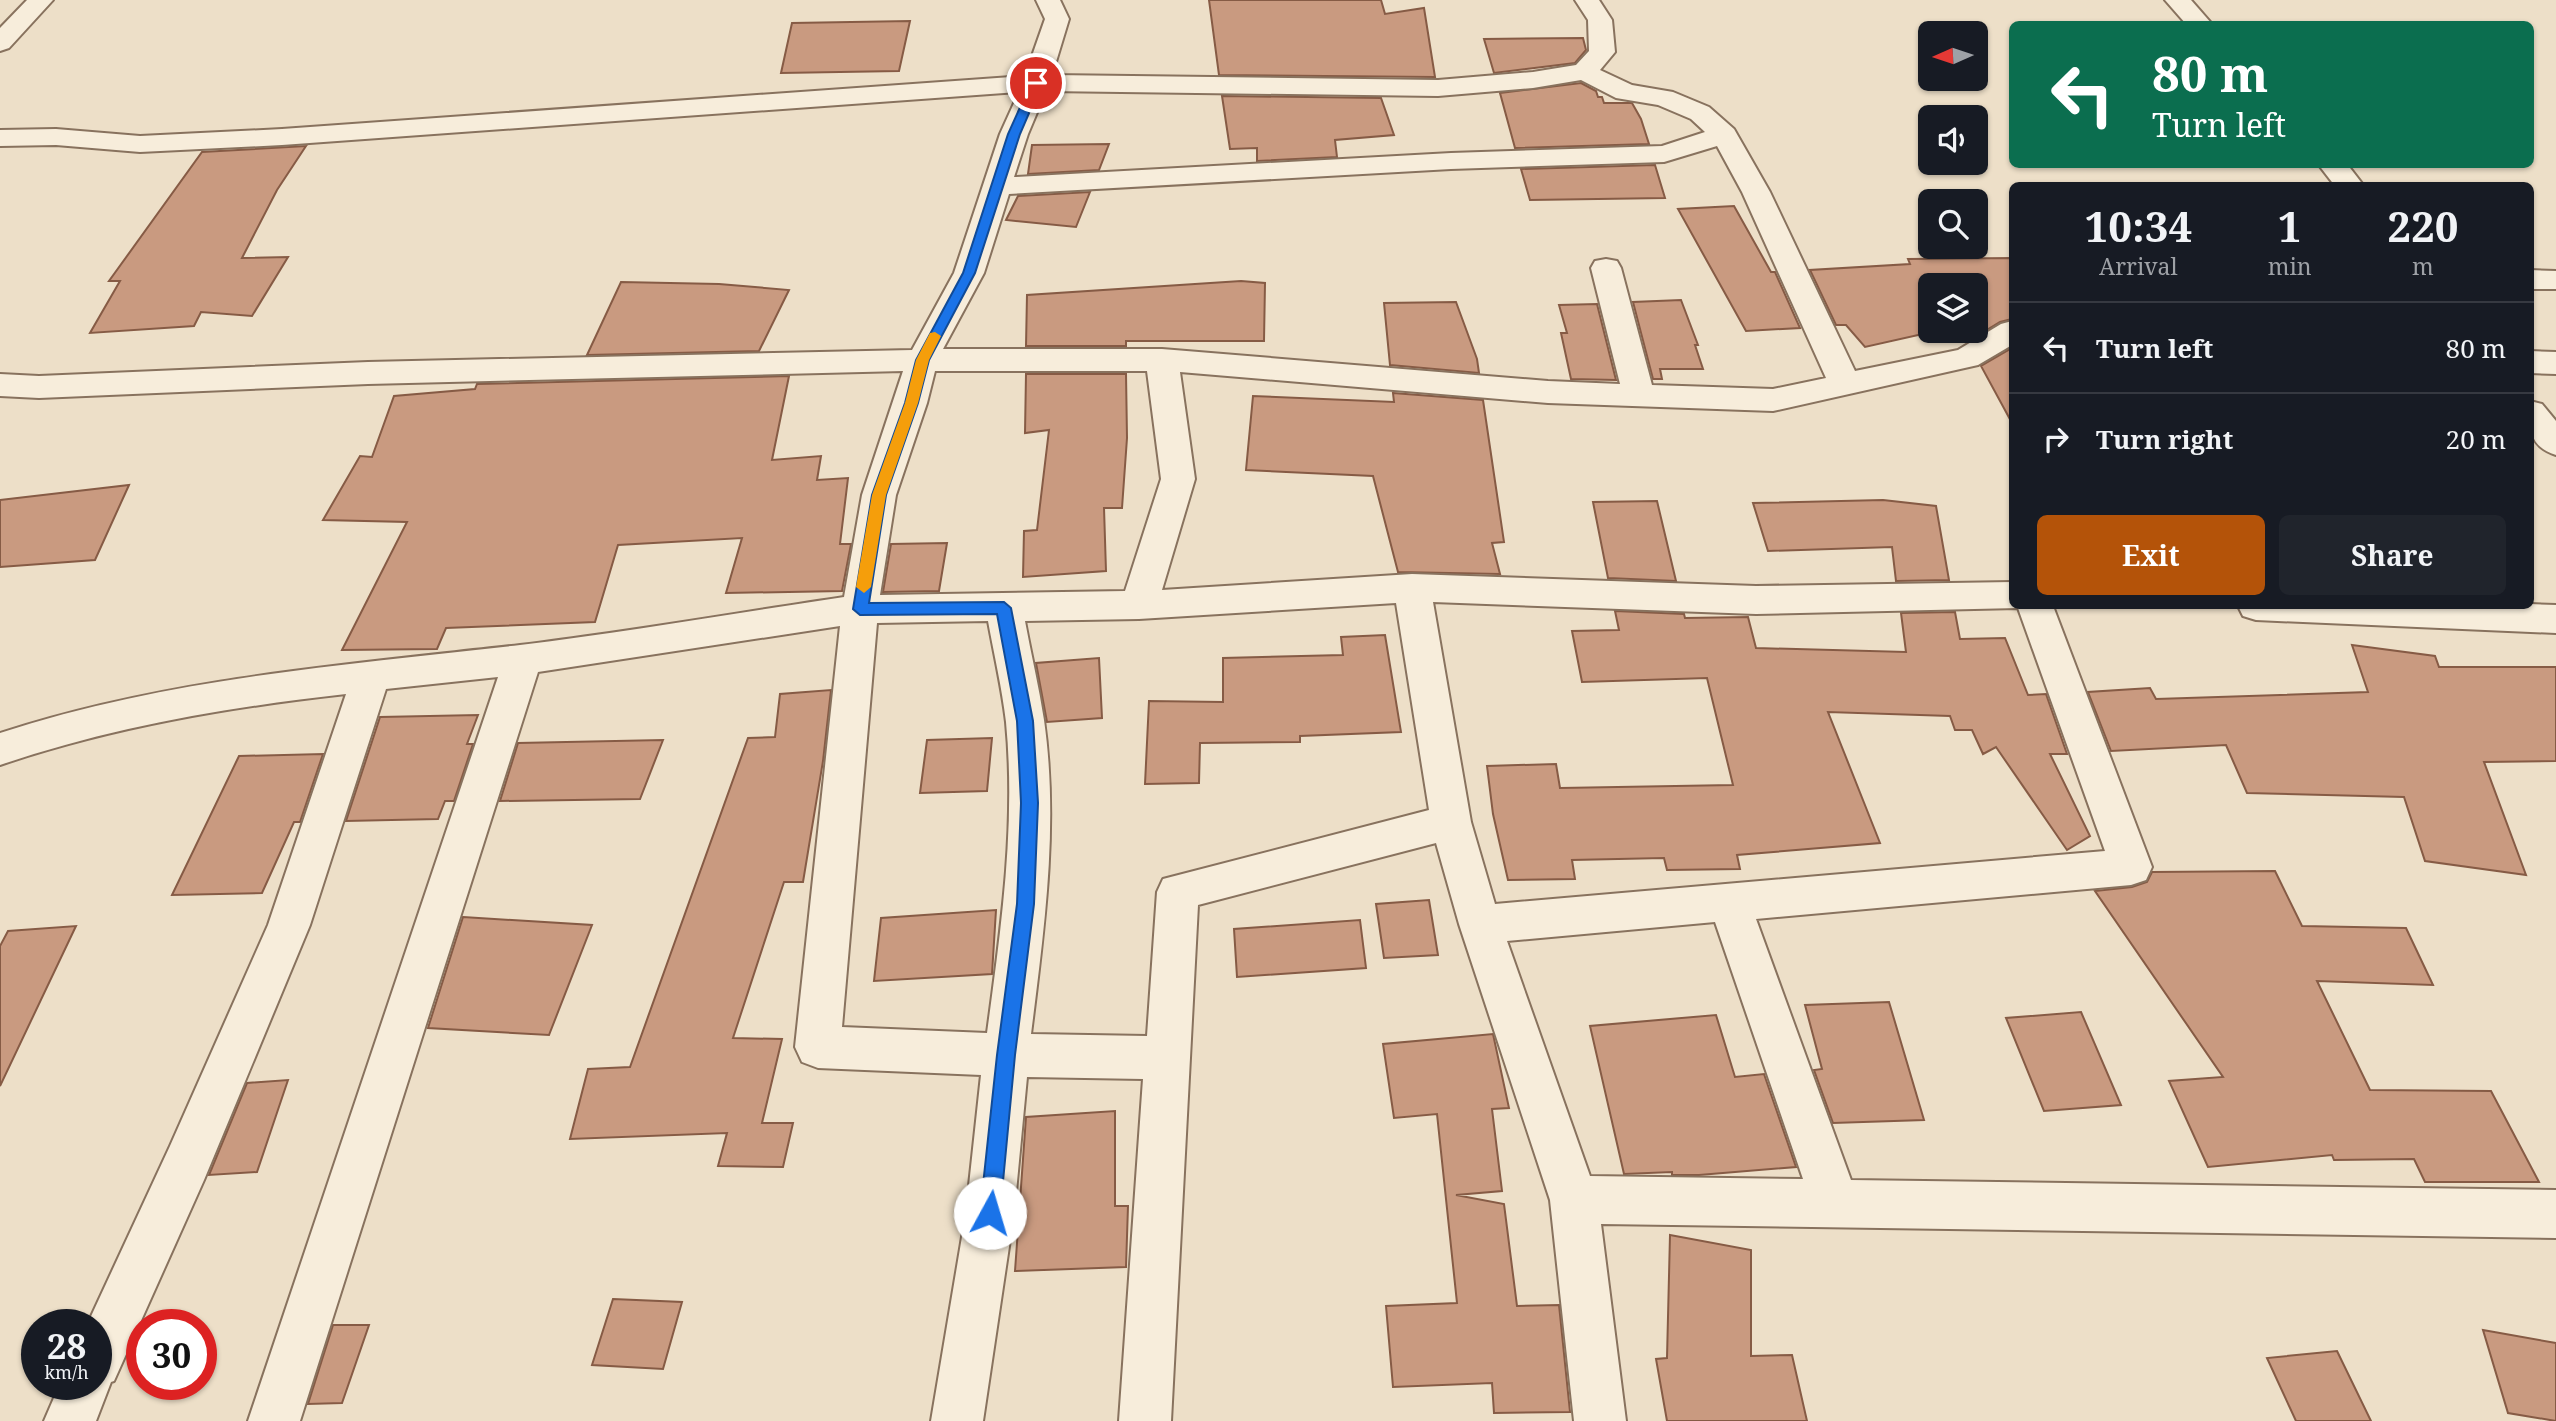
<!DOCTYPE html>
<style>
:root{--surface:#171b24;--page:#20242c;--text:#f1f3f6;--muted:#9ea1a6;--line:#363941;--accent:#b45309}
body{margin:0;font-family:"Noto Serif",serif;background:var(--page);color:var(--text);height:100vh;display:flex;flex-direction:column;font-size:26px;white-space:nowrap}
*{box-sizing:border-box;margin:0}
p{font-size:23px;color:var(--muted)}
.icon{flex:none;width:38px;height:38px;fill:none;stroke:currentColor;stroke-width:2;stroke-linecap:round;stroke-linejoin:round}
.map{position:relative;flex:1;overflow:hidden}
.panel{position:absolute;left:2009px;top:182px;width:525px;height:427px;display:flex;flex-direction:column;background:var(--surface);border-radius:10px;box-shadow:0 2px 5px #0004}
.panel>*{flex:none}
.guide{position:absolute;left:2009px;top:21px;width:525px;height:147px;border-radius:10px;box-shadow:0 2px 5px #0004;background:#0b6e4f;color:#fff;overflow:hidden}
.needle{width:46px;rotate:267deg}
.tools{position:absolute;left:1918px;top:21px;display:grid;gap:14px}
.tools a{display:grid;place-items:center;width:70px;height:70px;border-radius:10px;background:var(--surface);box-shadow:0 2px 5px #0004;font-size:35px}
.speed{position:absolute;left:21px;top:1309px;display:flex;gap:14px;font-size:35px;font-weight:700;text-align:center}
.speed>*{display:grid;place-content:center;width:91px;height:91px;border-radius:50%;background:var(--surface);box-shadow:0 2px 5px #0004;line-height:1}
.speed small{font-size:18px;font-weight:400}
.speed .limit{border:10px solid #d22;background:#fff;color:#111}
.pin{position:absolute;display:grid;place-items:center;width:60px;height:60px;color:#fff;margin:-30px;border:4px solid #fff;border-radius:50%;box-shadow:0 2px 7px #0007}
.me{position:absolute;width:77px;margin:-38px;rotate:6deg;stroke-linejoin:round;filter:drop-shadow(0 0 5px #0008)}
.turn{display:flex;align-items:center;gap:24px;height:147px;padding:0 28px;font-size:32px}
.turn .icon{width:91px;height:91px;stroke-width:2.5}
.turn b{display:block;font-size:49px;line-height:60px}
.eta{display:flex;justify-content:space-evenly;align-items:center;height:119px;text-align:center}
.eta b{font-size:42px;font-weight:700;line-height:49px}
.primary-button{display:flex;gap:14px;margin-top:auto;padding:14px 28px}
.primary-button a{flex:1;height:80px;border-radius:10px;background:var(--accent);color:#fff;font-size:28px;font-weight:700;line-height:80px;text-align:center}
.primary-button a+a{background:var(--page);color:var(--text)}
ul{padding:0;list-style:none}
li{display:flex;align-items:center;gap:21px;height:91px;padding:0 28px;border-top:2px solid var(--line)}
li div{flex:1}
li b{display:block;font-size:26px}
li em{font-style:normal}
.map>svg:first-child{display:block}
</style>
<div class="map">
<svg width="2556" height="1421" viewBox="0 0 2556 1421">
<rect width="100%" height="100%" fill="#eddfc8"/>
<!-- building -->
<path fill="#c99a80" stroke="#865b45" stroke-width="2" d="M1209,0H1381L1385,14L1424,8L1435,77L1219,75Z
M910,21L899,71L781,73L792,23Z
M1583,38L1586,50L1575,63L1494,73L1484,39Z
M1581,83L1596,91L1598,97H1602L1604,103H1632L1641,119L1649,144L1515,148L1500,93Z
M1222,96L1381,98L1394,135L1335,140L1337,157L1257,161V148L1230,149Z
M1109,144L1099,170L1028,174L1032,145Z
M306,146L277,190L242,258L288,257L252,316L201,312L194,326L90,333L120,281H109L202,152Z
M1655,165L1665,198L1530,200L1521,169Z
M1090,192L1076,227L1006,220L1018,196Z
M1734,206L1771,272H1775L1800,328L1746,331L1678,209Z
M2012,258V319L2000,322L1967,342L1961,331H1976V285H1930V331H1936L1865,347L1846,325H1836L1810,270L1910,264L1908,259Z
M1241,281L1265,283L1264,341H1126V346H1026L1027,295Z
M621,282L719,284L789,290L759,351L587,355Z
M1681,300L1698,345H1695L1703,369H1660L1662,379H1653L1633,302Z
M1456,302L1477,359L1479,373L1390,365L1384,303Z
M1597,304L1616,380L1571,379L1561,333H1567L1559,305Z
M2012,348V423L1981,366Z
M1026,374H1126L1127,438L1122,508H1104L1106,571L1023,577L1024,531L1037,530L1049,430L1025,433Z
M789,376L772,460L821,456L817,480L848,478L840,544H851L842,591L726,593L742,538L618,545L595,622L446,628L437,649L342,650L407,522L323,520L360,456L372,457L394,396L475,389L477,384Z
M1393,393L1483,400L1504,542L1492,543L1500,574L1398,572L1373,476L1246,470L1253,396L1394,402Z
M129,485L95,560L0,567V500Z
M1883,500L1936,506L1949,580L1896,581L1892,547L1768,551L1753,503Z
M1657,501L1676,581L1608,578L1593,502Z
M947,543L939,591L883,592L891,544Z
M1615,611L1684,614L1685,618L1748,617L1756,648L1906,652L1901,613L1955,612L1960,639L2005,638L2028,695L2046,694L2067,754H2050L2090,836L2067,850L1996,747L1983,754L1972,730H1955L1950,716L1828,712L1880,843L1737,855L1740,869L1667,870L1664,858L1572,860L1575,879L1508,880L1493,814L1487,766L1556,764L1560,788L1733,785L1707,678L1582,682L1572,631L1619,630Z
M1385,635L1401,732L1300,736V742L1200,743L1199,783L1145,784L1149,701L1223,702V658L1343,655L1341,637Z
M2352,645L2435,656L2439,667H2556V761L2484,762L2526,875L2425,861L2404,797L2247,793L2226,745L2111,751L2088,692L2150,688L2156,699L2368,692Z
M1099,658L1102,718L1047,722L1036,663Z
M831,690L823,761L803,882H784L733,1038L782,1039L762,1123H793L783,1167L718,1166L727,1133L570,1139L588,1069L630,1067L748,738L775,737L780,694Z
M478,715L467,744H473L454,801H445L438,819L346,821L380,717Z
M992,738L987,791L920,793L927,740Z
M663,740L640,799L500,801L518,743Z
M323,754L300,822H294L262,893L172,895L239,756Z
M2275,871L2302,926L2406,928L2433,985L2317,981L2370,1090L2491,1091L2539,1182H2425L2414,1159L2334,1160L2332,1155L2208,1167L2169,1081L2223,1077L2095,891L2132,887L2147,882L2152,872Z
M1429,900L1438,955L1384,958L1376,904Z
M996,910L992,974L874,981L881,918Z
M463,917L592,925L549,1035L428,1028Z
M1360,920L1366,968L1237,977L1234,929Z
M76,926L0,1086V946L8,931Z
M1889,1002L1924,1120L1833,1123L1814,1070L1822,1069L1805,1005Z
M2081,1012L2121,1105L2044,1111L2006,1018Z
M1716,1015L1735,1077L1764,1074L1796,1167L1699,1175H1672V1172L1624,1174L1590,1026Z
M1493,1034L1509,1108L1492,1109L1502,1191L1456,1195L1504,1204L1517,1306L1559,1305L1570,1412L1494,1413L1492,1383L1393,1387L1386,1306L1457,1303L1437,1114L1394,1118L1383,1044Z
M288,1080L257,1172L209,1175L247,1083Z
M1115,1111V1206H1128L1126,1267L1015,1271L1026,1117Z
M1670,1235L1751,1250V1356L1792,1355L1807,1421H1667L1656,1359L1667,1358Z
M613,1299L682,1302L663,1369L592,1365Z
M333,1325H369L342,1403L308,1404Z
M2483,1330L2556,1343V1421L2508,1413Z
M2337,1351L2371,1421H2296L2267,1358Z"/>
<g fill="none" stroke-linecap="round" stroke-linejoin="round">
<!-- street casing -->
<g stroke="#88725e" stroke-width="4">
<path id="street" d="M27,0H53L9,48L0,51V28Z
M1036,0H1060L1069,19L1052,75L1438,80L1533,72L1576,65L1589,51L1588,20L1575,0H1599L1612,20L1615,52L1600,70L1632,85L1673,92L1709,107L1734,129L1770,192L1855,371L1958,350L2001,324L2012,321V345L1978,365L1773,411L1548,403L1180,372L1195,479L1162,590L1412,574L1756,586L2012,582V606H2053L2152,867L2146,880L2131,885L1756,919L1851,1180L2556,1190V1238L1601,1224L1626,1421H1574L1550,1200L1459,924L1436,843L1198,905L1171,1421H1119L1143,1079L1027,1077L1014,1213L983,1421H931L966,1213L981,1075L818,1068L802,1062L795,1047L840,626L538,672L300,1421H248L498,677L386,689L310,925L204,1180L114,1381L111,1382L96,1421H44L60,1384H96V1325H87L170,1146L268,925L346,694C229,707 112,727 0,765V733C168,678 345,665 520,645C628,632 736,613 844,597L862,495L903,371L368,384L39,398L0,396V374L39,376L368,362L912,350L954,273L1000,134L1019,92L282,145L140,152L56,145L0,146V130L56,129L140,136L282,129L1025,76L1045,19ZM1581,80L1616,98L1658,105L1691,119L1705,132L1662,146L1451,153L1014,177L1028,134L1046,91L1438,96L1533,88ZM1717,146L1742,192L1826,378L1773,389L1652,385L1621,268L1617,261L1606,259L1595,261L1591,268L1620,384L1548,381L1162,349H943L984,273L1009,194L1451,169L1664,162ZM935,371H1147L1161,479L1125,591L880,595L896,495L927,403ZM1433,602L1756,614L2018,608L2105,851L1495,904L1471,822ZM1396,603L1429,810L1163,879L1157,892L1147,1036L1031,1034C1044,930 1059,825 1044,720C1039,687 1031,654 1025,621L1139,619ZM988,621C994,654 1002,688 1006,722C1016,826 1001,929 987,1033L842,1027L877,623ZM1715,922L1803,1179L1590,1176L1507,941Z
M2165,0H2191L2212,24H2186Z
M2318,164H2347L2364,186H2335Z
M2530,270L2556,271V289H2530Z
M2530,351L2556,352V374L2530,373Z
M2530,401L2542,404L2556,421V455C2527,446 2530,426 2530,401Z
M2530,604L2556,605V633L2256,620L2243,616L2238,606Z"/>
</g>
<!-- street -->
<use href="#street" fill="#f7eddb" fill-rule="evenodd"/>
</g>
<!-- route -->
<path fill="#1a73e8" stroke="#114b97" stroke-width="2" d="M1036,80L1042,83L1020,134L975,273L929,360L918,403L886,495L869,603L1004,602L1011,608L1033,721L1038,803L1034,904L1015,1055L1000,1213L997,1220L990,1223L983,1220L980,1213L997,1055L1017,904L1021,803L1017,721L997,614L860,615L853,609L872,495L905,403L916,360L963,273L1008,134L1031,83Z"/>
<!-- slow -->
<path fill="#f59e0b" d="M935,332L941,336L929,360L918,403L886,495L871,587L864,593L856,587L872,495L905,403L916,360L930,333Z"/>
</svg>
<div class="tools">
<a><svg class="needle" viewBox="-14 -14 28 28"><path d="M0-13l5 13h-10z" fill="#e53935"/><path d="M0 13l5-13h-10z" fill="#9ea1a6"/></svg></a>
<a><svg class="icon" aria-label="sound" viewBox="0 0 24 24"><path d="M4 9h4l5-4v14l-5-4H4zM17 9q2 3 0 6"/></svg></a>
<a><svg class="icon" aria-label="search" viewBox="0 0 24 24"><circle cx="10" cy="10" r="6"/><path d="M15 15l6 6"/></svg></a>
<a><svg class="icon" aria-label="layers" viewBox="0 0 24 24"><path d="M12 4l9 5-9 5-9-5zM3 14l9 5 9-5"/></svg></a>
</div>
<div class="speed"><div>28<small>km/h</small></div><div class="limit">30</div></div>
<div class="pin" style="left:1036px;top:83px;background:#d93025"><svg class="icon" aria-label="arrive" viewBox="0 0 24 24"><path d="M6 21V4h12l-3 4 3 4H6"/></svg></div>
<svg class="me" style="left:990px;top:1213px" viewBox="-20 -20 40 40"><circle r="19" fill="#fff"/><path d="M0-13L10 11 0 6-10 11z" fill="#1a73e8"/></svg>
<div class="guide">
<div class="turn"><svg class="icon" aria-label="left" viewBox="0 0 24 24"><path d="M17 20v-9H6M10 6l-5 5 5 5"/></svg><div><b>80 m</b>Turn left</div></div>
</div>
<section class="panel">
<div class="eta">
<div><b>10:34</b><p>Arrival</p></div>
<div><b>1</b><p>min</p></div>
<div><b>220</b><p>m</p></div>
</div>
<ul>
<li><svg class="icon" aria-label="left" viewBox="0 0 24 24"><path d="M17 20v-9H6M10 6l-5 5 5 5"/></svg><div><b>Turn left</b></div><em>80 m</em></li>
<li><svg class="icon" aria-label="right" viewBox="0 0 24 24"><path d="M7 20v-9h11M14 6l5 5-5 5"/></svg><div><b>Turn right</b></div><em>20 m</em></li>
</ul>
<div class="primary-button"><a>Exit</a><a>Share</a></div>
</section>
</div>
